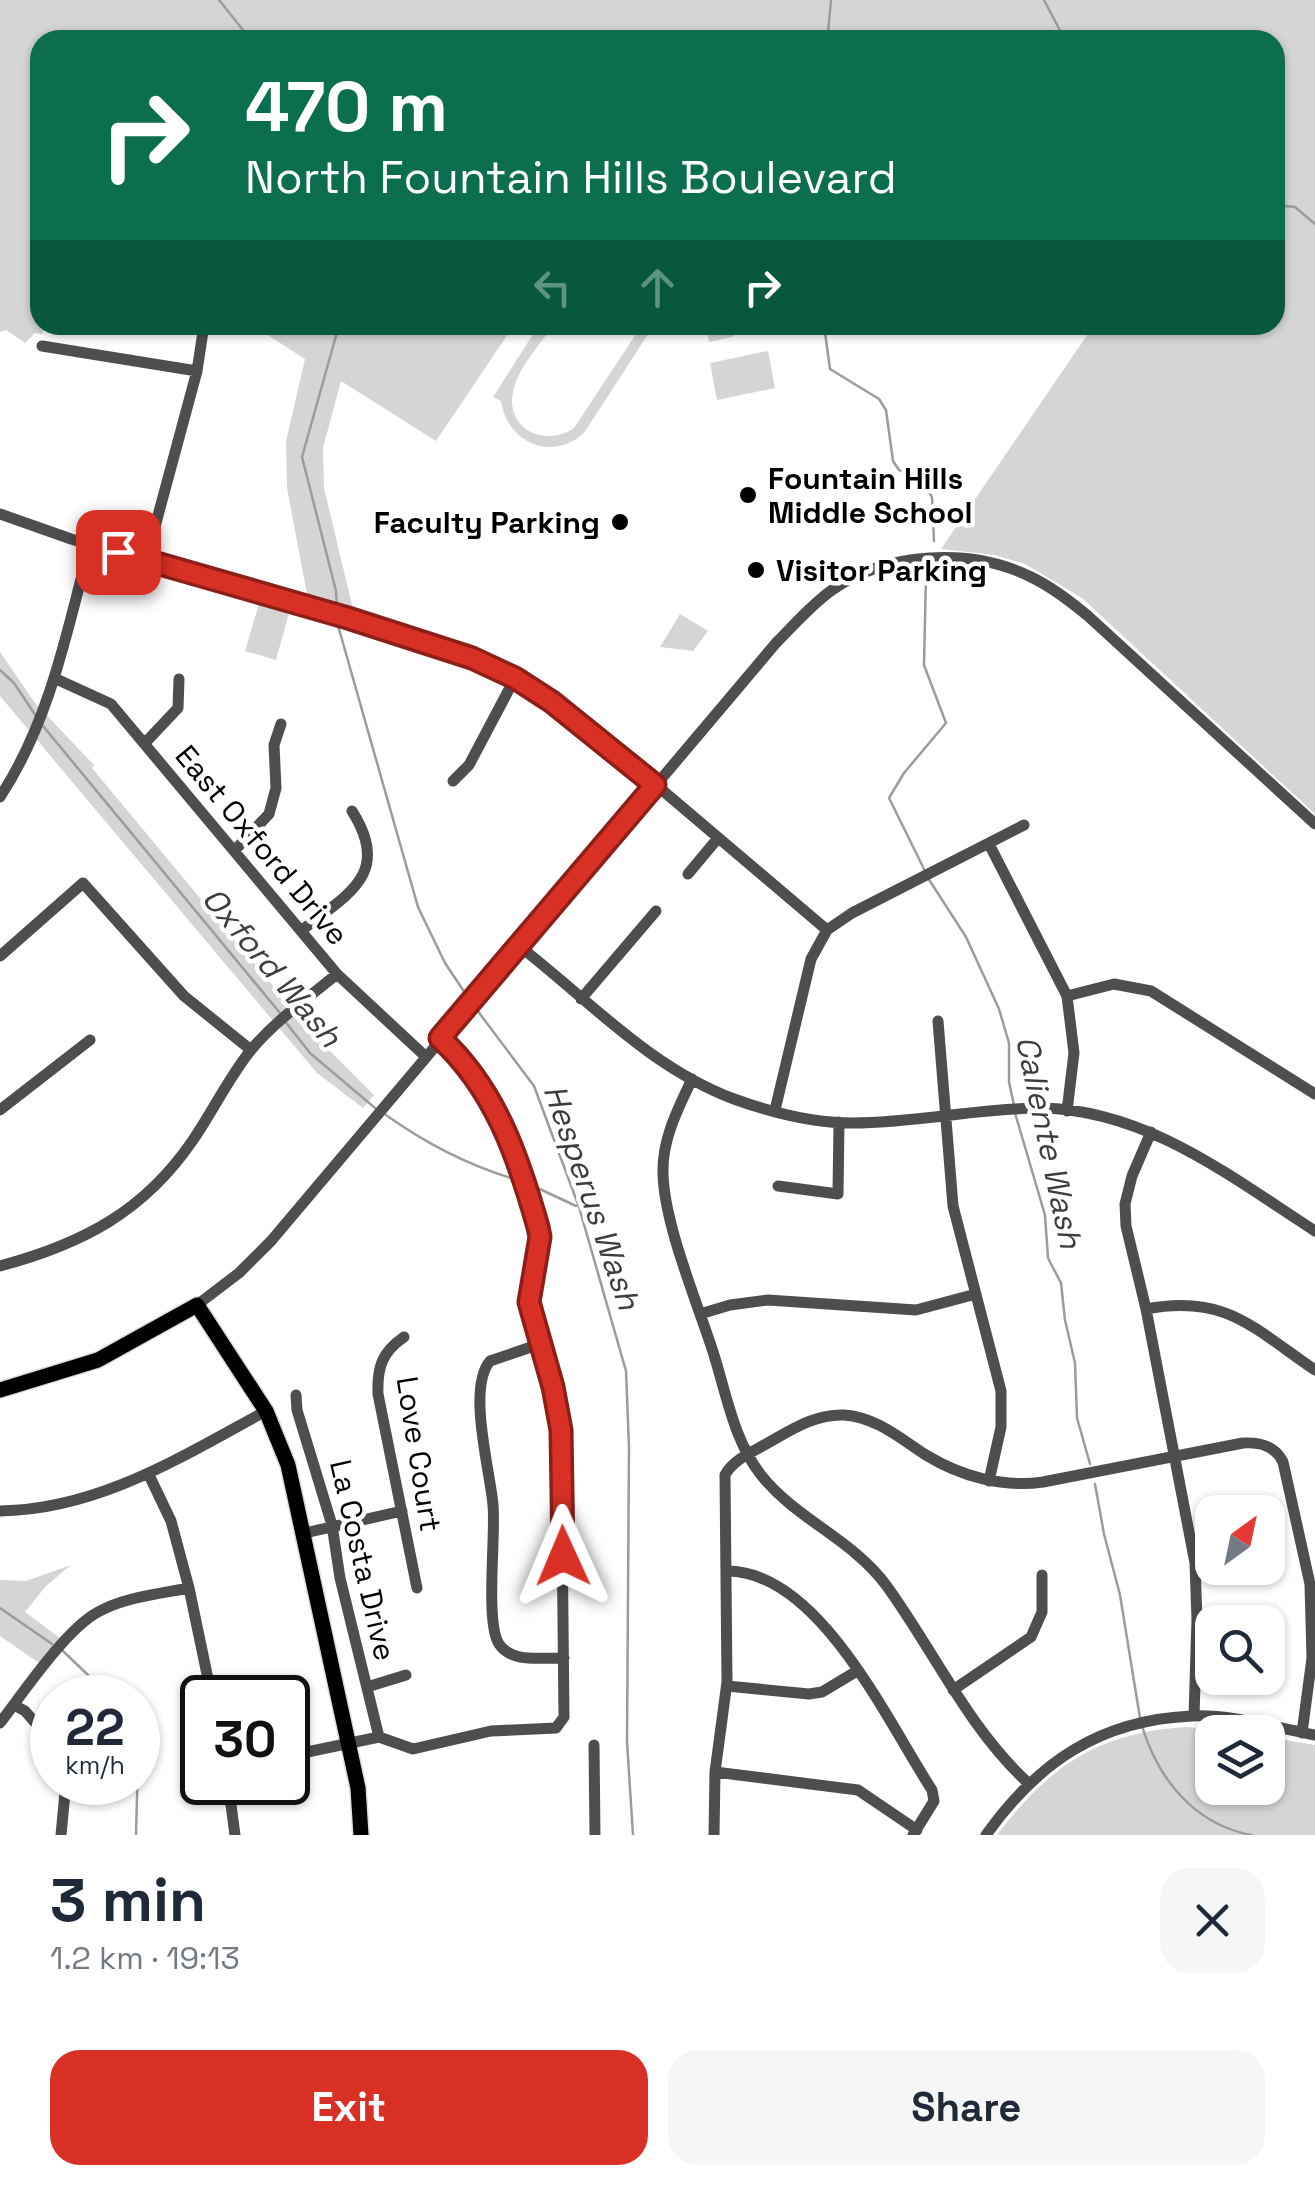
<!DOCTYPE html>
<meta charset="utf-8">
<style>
:root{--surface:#fff;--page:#f6f6f7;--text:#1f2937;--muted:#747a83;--accent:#d93025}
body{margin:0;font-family:"Space Grotesk",sans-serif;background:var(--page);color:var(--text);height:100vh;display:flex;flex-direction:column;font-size:38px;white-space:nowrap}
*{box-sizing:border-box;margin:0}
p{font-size:32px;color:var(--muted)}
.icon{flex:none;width:55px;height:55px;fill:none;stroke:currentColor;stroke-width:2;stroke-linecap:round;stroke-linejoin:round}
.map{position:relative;height:1835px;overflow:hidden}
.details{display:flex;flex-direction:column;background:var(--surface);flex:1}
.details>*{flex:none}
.guide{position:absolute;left:30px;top:30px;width:1255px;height:305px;border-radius:30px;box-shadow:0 2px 8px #0004;background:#0b6e4f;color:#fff;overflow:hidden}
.needle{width:65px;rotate:33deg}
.buttons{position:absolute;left:1195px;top:1495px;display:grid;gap:20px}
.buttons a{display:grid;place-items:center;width:90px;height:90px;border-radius:20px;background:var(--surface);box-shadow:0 2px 8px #0004;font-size:50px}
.speed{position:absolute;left:30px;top:1675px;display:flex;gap:20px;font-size:50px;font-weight:700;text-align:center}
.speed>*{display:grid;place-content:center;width:130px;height:130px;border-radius:50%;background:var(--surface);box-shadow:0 2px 8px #0004;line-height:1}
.speed small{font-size:25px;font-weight:400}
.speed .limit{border:5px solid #111;border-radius:15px;background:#fff;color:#111}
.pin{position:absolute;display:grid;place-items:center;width:85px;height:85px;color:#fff;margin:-42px;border-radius:20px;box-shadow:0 5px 15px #0006}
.me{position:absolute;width:110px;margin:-55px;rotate:359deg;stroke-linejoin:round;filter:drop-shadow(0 0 8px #0008)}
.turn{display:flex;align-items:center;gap:35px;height:210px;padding:0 50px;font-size:45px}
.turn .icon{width:130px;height:130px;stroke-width:2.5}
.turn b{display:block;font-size:70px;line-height:85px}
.lanes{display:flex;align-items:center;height:95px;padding:0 50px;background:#0003;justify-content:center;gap:50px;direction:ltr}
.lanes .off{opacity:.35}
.round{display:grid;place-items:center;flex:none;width:105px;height:105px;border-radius:30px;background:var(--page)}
.head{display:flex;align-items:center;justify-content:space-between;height:170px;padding:0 50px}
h1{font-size:60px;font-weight:600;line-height:75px}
.action{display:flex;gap:20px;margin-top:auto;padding:20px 50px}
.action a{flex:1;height:115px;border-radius:30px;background:var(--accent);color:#fff;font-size:40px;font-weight:600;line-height:115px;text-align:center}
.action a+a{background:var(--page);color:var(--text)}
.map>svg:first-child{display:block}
</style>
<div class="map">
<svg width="1315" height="1835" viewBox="0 0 1315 1835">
<rect width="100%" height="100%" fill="#fff"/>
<!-- green -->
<path fill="#d5d5d5" d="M0,0H1315V814L1082,598L1025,564L995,555L941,549L1094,325H1275V40H40V260L31,280L40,307V325H46L42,334L35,333L25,343L6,330L0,332Z
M252,325H514L436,441L341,381L323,448L324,488L353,609L307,594L287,488L286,441L305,359Z
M539,325H553C540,345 517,369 513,392C505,429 546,448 574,428L642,325H654L584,433C552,462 507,443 501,401L493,397Z
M705,325H748L732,337L709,342Z
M768,351L775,388L717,400L710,363Z
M259,604L289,613L276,660L245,651Z
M680,614L708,631L693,651L660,647Z
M0,652L35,703L94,765L92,768L317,1039L327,1040L328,1049L374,1095L363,1108L317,1073L0,696Z
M71,1565L46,1586L25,1612L60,1638L39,1663L0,1636V1580L26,1581Z
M1187,1727L1242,1732H1212V1788H1268V1737L1315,1745V1835H997C1049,1766 1099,1732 1187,1727Z"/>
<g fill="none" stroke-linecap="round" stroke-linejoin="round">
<!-- stream -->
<path stroke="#9c9c9c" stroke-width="2.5" d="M219,0L251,40
M831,0L828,33L832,40
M1044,0L1065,40
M1275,205L1295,207L1315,224
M824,325L830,369L879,399L886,410L893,461L899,470L922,482L932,497L934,541
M337,609L336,591L302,457L339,325
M337,622L418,907L445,963L469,999
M0,670L14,683L36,716
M43,726L280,1013
M925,871L889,798L904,773L946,723L924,665L926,575
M928,878L966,937L999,1009L1009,1043V1082L1014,1105
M474,1006L534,1086L579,1207L626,1371L629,1446L627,1742L633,1835
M284,1020L310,1053L375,1108
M1015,1113L1045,1215L1048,1258L1061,1283L1065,1320L1075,1363L1077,1418L1090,1464
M386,1115C428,1145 471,1167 521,1181
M529,1184L576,1206
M1095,1484L1104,1534L1120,1595L1140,1718
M0,1608L52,1644
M63,1651L112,1698
M1142,1726C1158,1779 1194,1824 1251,1835
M136,1835L138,1760"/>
<!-- major casing -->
<g stroke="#dbdbdb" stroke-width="18">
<path id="major" d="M0,1390L98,1360L197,1305L266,1411L288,1465L358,1788L361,1835"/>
</g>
<!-- minor -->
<path stroke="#4e4e4e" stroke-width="11" d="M42,346L197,371
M0,514L71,539L416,639L472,658L515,678L554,703L642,773L827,930
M146,560L197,371L204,325
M54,678L111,704L337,974L425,1056
M145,743L178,708L179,679
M453,781L469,765L515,678
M0,797C50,721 67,631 90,544
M989,844L1067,996L1074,1053L1067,1111
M235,850L269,814L276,788L274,745L281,724
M688,874L718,838
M302,930C348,894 392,874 352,811
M518,945C589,1000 649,1067 734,1099C770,1112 814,1123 853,1123C916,1123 979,1108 1042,1108C1147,1110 1231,1177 1315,1231
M0,956L83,883L184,996L251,1050
M1067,996L1114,984L1151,991L1315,1094
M581,999L656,911
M938,1021L953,1206L1001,1391V1427L989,1481
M692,1079C678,1109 662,1139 663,1173C664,1225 698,1304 714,1355C727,1397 734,1440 761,1475C796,1519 852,1539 886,1585C934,1651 967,1726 1027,1782
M0,1110L90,1040
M775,1110L811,959L827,930L852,913L1024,825
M1151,1132L1132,1176L1125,1204L1126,1226L1146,1309L1195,1563L1197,1620L1194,1716
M778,1186L838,1194L839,1122
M0,1266C82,1244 144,1212 193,1140C213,1111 229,1077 251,1050C275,1021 308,998 337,974
M197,1305L239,1273L271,1241L776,643C794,625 811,605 832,590C887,552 971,547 1031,577C1052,587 1070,601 1088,616L1315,824
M1146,1309C1226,1294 1253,1328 1315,1370
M700,1314L730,1305L768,1300L916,1310L976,1294
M404,1337C382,1352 377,1367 378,1394L417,1588
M540,1344L490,1361C467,1388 490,1470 493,1505C496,1534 485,1623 499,1644C512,1664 543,1657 564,1658
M296,1395L297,1410L332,1525L340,1578L379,1737
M148,1473L171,1521L189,1588L212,1698
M0,1511C98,1510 183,1456 266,1411
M305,1533L402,1511
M727,1571C819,1571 887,1721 932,1790L934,1801L913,1835
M727,1686L809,1694L822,1692L857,1671
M367,1687L406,1675
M953,1690L1031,1637L1042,1612V1575
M14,1705L25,1711L52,1742
M0,1723C23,1693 66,1629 98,1612C125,1597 159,1594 189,1588
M594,1745L595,1835
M288,1756L379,1737L413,1749L491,1731L556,1728L564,1717L561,1430L553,1387L529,1301L540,1237L539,1227C517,1156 495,1089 440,1038
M715,1772L858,1790L917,1830
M228,1782L235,1835
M61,1835L66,1782
M714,1835L715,1772L727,1682L725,1475C734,1458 757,1450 773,1440C796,1427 817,1414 844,1415C876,1417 901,1439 926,1455C960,1476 1003,1488 1043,1482L1243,1443C1261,1442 1275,1446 1283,1462L1310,1584L1312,1658L1302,1733
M986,1835C1038,1762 1100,1720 1192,1716C1232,1714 1276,1728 1315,1735"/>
<!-- major -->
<use href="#major" stroke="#000" stroke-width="15"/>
</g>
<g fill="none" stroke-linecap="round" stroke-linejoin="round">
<!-- route casing -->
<g stroke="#8d1f18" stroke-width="25">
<path id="route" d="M118,552L348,618L472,658L515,678L552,702L655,785L440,1038C495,1089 518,1156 538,1227L540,1237L529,1302L553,1387L561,1430L563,1556"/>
</g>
<!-- route -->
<use href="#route" stroke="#d93025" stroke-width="18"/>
</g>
<!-- markers -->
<g fill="#000" stroke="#fff" stroke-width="4">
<circle cx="748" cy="495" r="10"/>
<circle cx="620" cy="522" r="10"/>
<circle cx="756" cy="570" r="10"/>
</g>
<g text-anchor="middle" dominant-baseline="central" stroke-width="9" stroke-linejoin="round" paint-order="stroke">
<!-- poi labels -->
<g font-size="30" font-weight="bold" fill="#000" stroke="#fff" text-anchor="start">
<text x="768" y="478">Fountain Hills<tspan x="768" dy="34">Middle School</tspan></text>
<text x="600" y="522" text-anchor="end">Faculty Parking</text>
<text x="776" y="570">Visitor Parking</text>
</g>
<!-- street labels -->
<g font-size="30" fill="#000" stroke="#fff">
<text transform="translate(262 845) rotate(50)">East Oxford Drive</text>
<text transform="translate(419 1454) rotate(81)">Love Court</text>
<text transform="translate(363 1560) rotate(77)">La Costa Drive</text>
</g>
<!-- water labels -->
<g font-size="32" font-style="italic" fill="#3d3d3d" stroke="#fff">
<text transform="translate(272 967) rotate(50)">Oxford Wash</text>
<text transform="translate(1049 1142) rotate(78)">Caliente Wash</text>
<text transform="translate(592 1197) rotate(71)">Hesperus Wash</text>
</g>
</g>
</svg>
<div class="buttons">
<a><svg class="needle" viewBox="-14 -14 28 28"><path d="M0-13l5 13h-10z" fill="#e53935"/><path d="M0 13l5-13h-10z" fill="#747a83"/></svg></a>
<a><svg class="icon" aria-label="search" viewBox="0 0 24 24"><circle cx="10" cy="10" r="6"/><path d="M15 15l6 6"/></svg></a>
<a><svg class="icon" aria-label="layers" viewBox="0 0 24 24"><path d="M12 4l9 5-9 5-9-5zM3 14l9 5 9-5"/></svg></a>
</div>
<div class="speed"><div>22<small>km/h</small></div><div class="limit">30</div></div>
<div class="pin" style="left:118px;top:552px;background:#d93025"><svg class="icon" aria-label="arrive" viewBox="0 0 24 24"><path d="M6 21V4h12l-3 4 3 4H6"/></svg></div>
<svg class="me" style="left:563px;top:1556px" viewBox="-20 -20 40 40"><path d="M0-17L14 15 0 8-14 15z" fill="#d93025" stroke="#fff" stroke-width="4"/></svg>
<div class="guide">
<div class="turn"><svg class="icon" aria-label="right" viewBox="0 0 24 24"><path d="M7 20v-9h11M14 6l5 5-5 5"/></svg><div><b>470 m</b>North Fountain Hills Boulevard</div></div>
<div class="lanes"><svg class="icon off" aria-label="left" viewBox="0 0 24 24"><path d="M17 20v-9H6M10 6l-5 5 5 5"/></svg><svg class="icon off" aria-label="ahead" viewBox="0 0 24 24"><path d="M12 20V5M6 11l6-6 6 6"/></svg><svg class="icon" aria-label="right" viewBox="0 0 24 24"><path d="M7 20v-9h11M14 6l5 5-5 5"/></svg></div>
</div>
</div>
<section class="details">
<div class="head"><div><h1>3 min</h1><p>1.2 km · 19:13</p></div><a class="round"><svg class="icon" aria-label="close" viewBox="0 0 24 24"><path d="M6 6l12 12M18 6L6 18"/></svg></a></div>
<div class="action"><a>Exit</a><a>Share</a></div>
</section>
